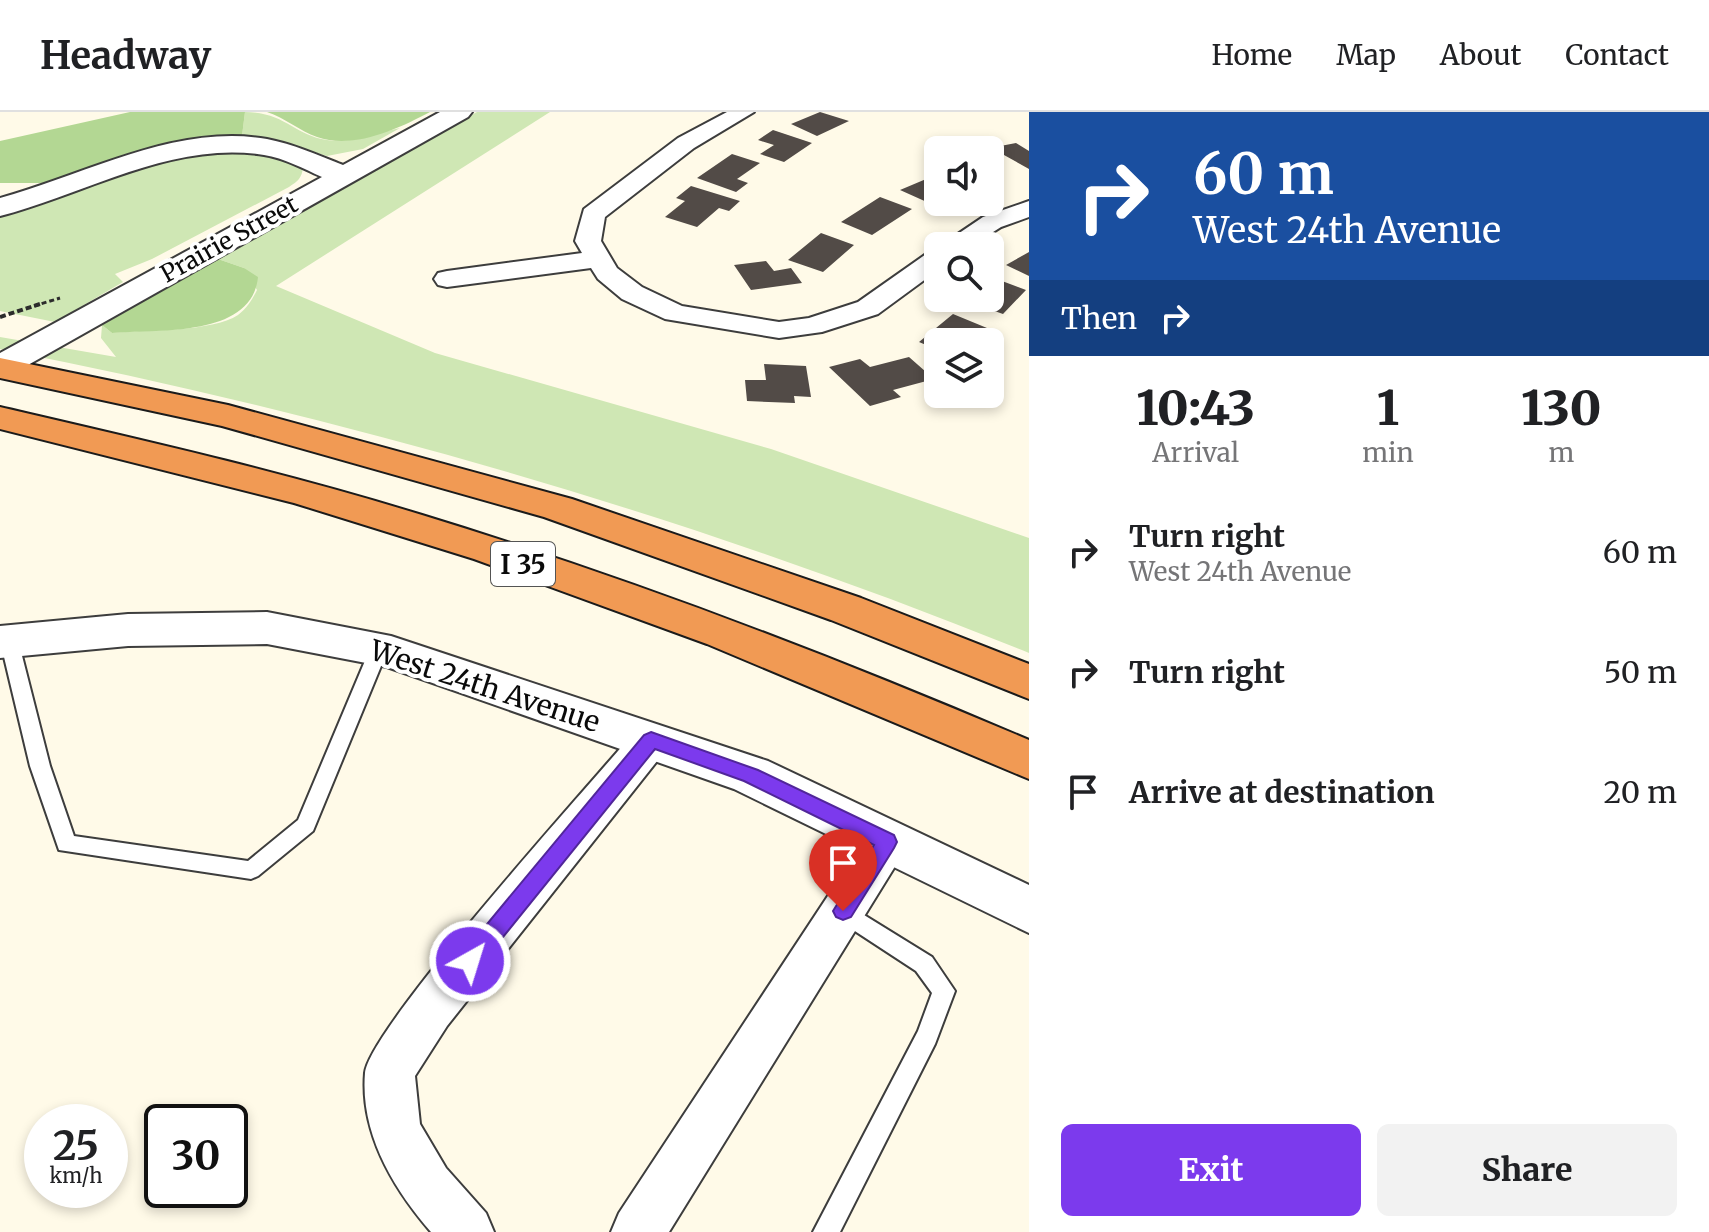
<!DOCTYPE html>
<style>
:root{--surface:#fff;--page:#f2f2f2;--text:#202124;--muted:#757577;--line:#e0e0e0;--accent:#7c3aed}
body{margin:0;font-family:Merriweather,serif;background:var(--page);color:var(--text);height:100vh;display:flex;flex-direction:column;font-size:30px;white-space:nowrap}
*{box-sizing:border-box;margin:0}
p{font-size:26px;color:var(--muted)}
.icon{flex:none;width:44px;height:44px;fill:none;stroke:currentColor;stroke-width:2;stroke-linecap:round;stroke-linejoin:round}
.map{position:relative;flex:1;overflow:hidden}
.drawer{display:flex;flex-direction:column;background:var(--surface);width:680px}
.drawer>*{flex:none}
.hud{background:#1a4fa0;color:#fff;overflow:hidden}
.controls{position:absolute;left:924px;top:24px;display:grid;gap:16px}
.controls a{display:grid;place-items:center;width:80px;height:80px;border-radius:12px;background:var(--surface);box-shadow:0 4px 12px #0003;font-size:40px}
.speed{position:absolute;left:24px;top:992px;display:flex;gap:16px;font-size:40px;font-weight:700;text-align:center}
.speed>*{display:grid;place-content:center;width:104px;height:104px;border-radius:50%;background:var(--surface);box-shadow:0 4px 12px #0003;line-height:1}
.speed small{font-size:20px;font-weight:400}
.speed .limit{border:4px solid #111;border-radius:12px;background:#fff;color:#111}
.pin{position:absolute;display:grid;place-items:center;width:68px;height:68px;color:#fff;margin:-82px -34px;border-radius:50% 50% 50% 0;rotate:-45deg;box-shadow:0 0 8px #0007}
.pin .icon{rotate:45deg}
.me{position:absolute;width:88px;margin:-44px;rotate:39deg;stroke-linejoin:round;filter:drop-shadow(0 0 6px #0008)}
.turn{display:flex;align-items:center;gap:28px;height:168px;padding:0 32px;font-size:36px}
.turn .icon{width:104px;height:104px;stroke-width:2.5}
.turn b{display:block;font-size:56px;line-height:68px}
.then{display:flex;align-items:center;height:76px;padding:0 32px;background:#0003;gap:16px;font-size:30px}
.eta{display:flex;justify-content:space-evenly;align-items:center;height:136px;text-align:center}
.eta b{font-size:48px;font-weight:800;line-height:56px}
.action{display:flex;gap:16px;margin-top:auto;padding:16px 32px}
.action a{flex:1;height:92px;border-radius:12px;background:var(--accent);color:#fff;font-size:32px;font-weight:800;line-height:92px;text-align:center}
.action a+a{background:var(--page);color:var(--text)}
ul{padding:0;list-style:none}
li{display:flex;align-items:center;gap:24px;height:120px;padding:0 32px}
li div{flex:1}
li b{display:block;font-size:30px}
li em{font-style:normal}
header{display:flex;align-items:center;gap:48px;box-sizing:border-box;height:112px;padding:0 40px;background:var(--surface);border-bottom:2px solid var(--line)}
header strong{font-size:38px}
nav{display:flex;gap:44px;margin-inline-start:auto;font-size:28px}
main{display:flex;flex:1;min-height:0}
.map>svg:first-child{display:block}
</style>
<header>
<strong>Headway</strong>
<nav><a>Home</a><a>Map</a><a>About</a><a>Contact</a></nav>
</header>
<main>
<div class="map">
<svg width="1029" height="1120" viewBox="0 0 1029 1120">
<rect width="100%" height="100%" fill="#fffae8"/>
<!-- green -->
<path fill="#cfe7b4" d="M245,0C285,0 294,23 327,28C352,32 376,21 400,16L363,37L327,44L273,28L242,24Z
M477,0H550L276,174L435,241L771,337L1029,426V541C696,406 352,306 0,237V225L116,245L101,226L102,213L112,221C143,218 213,220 238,203C247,196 252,188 257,178L244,156L218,147Z
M217,38L264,40L303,55C302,66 298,69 289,75L152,147L115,162L123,170L55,210L0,199V99L162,48Z"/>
<!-- forest -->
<path fill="#b3d793" d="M130,0H245L242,24L205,27L47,71H0V29Z
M267,0H430C398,17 353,38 317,25C300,19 285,6 267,0Z
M218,147L244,156L258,165C252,226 158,217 112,221L102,213Z"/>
<!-- building -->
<path fill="#524b47" d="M820,0L849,9L817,24L791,12Z
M773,18L812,31L784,50L760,42L774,33L758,28Z
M1016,31L1029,39V57L1004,43L990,42V36Z
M732,42L760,51L737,67L748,71L736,80L697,66Z
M938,62V87L929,91L900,78Z
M691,74L740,89L729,99L719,96L697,115L665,105L685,89L676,86Z
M880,85L912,97L872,123L841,110Z
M821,121L854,133L823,160L788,148Z
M1029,140V164L1006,153Z
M766,149L774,159L791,156L802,171L751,178L734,153Z
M994,166L1026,178L1003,202L969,190L973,186H990V170Z
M953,202L987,216L971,230H938V238L919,230Z
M909,245L934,267L893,278L901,285L870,294L829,255L860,247L870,255Z
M764,252L806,254L811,285L794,284L795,291L747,289L745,268H766Z"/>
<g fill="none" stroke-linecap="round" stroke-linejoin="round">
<!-- service casing -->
<g stroke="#3d3d3d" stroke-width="4">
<path id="service" d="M9,522L18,528L50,654L74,724L248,749L298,708L370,537L379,530L388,537L313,719L258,764L251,767L59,738L30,654L0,528Z
M843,790L932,845L955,879L935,932L840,1120H813L918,919L932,881L916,859L835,806L832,799L835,792Z"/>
</g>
<!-- minor casing -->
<g stroke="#3d3d3d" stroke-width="4">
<path id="minor" d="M727,0H754L694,36L605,105L601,129L617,156L642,175L682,194L779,210L809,206L858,190L929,140L938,138V158L878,202L822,220L779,226L665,207L622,187L598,167L591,156L447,175L438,173L434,167L438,161L447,159L582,141L575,129L584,97L678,26Z
M1029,89V105L1001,115L971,134H940L983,105Z
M651,612L665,617L671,628L665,639L447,914L415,964L420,1012L446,1056L486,1101L494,1120H431C393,1076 360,1021 365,961C369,916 594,668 637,617Z
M887,712L902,717L908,730L902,743L669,1120H611L619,1101L872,717Z"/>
</g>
<!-- tertiary casing -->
<g stroke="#3d3d3d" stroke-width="4">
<path id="tertiary" d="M440,0H472L468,5L12,262L0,265V241L322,65C304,57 284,46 264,43C174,28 85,82 0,104V86C85,63 176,11 267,27C293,32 318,43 343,53Z
M267,500L391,524L768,649L1029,773V821L734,677L387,555L267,532L128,534L0,546V514L128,502Z"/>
</g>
<!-- motorway casing -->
<g stroke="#1b1b1b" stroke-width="4">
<path id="motorway" d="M0,246L228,293L572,387L861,486L1029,552V587L831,508L544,405L222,314L0,266Z
M0,295C142,328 283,360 422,403C629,466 830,543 1029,628V667L707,532L474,447L294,391L0,317Z"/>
</g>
<!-- path-far1 -->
<path stroke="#2c2c2c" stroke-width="3" stroke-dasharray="5 3" stroke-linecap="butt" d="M34,194L60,186"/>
<!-- path -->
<path stroke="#2c2c2c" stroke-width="4" stroke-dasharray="6 3" stroke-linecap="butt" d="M0,205L40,192"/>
<!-- service -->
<use href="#service" fill="#fff" fill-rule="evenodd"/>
<!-- minor -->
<use href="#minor" fill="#fff" fill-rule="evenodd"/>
<!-- tertiary -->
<use href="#tertiary" fill="#fff" fill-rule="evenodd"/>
<!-- motorway -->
<use href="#motorway" fill="#f19a54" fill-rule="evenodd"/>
</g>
<!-- route -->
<path fill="#7c3aed" stroke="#51269a" stroke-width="2" d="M651,620L758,658L894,723L897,730L894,736L851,805L843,808L836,805L833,799L874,733L744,669L655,637L478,856L470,859L463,856L459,849L463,841L644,623Z"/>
<g text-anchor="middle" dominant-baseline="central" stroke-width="8" stroke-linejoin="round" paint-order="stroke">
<!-- far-street labels -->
<g font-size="24" fill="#0a0a0a" stroke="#fff">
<text transform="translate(229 127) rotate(-29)">Prairie Street</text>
</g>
<!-- shield labels -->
<rect fill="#fff" stroke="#545454" stroke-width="2" x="491" y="430" width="64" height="44" rx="6"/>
<g font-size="26" font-weight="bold" fill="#0a0a0a">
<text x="523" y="452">I 35</text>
</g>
<!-- street labels -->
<g font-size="28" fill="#0a0a0a" stroke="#fff">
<text transform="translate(485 574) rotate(18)">West 24th Avenue</text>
</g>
</g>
</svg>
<div class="controls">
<a><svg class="icon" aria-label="sound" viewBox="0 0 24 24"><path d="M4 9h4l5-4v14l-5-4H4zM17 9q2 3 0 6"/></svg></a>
<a><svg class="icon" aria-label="search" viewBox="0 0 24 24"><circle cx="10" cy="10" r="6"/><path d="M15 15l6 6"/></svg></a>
<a><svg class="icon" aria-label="layers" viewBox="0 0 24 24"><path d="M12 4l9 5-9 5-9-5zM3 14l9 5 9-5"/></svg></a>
</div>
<div class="speed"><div>25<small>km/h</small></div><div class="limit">30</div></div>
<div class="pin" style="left:843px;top:799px;background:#d93025"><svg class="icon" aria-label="arrive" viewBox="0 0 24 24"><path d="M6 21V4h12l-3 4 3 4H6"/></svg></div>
<svg class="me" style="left:470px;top:849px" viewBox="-20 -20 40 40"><circle r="17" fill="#7c3aed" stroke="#fff" stroke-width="3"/><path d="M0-11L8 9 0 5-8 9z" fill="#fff"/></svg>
</div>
<section class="drawer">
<div class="hud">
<div class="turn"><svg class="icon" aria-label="right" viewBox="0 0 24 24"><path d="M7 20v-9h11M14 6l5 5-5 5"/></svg><div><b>60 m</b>West 24th Avenue</div></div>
<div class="then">Then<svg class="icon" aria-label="right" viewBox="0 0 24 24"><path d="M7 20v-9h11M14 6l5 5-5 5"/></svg></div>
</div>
<div class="eta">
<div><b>10:43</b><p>Arrival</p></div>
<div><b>1</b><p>min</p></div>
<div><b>130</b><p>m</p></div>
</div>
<ul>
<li><svg class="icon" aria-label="right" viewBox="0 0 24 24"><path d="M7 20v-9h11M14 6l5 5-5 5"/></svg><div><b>Turn right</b><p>West 24th Avenue</p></div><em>60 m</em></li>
<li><svg class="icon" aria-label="right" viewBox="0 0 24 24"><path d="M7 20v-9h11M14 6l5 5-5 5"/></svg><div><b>Turn right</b></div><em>50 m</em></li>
<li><svg class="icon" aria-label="arrive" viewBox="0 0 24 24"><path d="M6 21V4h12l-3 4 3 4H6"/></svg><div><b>Arrive at destination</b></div><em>20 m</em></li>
</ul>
<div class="action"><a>Exit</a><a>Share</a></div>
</section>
</main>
